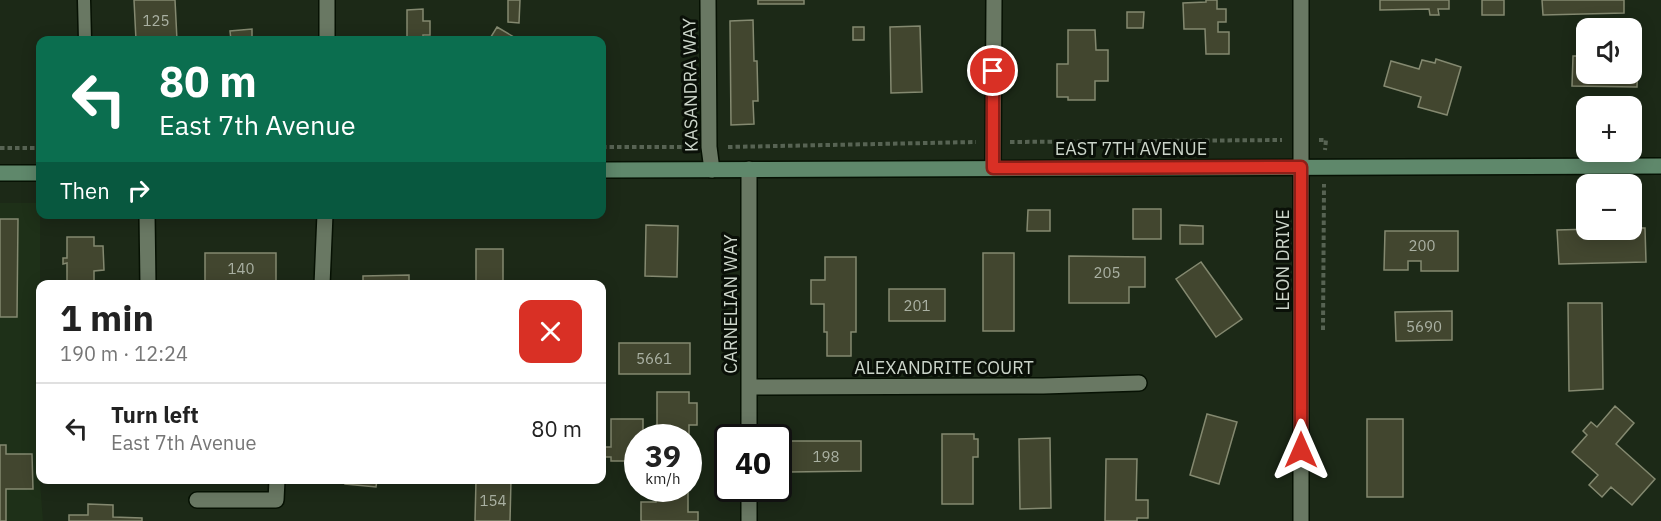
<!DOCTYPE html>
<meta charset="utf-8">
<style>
:root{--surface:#fff;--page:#f2f2f2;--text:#222;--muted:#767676;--line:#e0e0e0}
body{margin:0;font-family:"IBM Plex Sans",sans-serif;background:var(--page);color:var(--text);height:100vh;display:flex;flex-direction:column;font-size:22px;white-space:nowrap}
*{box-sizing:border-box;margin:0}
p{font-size:20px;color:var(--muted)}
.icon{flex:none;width:33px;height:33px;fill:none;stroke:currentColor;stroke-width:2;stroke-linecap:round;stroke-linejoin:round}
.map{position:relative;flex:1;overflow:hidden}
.drawer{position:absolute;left:36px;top:280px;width:570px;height:204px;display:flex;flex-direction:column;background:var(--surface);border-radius:12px;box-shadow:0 3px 15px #0003}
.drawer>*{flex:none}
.guide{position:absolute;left:36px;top:36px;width:570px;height:183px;border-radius:12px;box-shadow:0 3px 15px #0003;background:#0b6e4f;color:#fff;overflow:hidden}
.tools{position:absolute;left:1576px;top:18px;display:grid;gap:12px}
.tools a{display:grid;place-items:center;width:66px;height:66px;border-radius:12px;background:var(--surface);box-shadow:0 3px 15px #0003;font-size:30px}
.speed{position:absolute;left:624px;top:424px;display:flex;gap:12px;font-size:30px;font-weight:700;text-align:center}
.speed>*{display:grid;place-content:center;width:78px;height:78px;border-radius:50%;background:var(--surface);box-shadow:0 3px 15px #0003;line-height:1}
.speed small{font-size:15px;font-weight:400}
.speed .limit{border:3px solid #111;border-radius:9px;background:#fff;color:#111}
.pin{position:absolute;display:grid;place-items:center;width:51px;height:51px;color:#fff;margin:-26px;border:3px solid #fff;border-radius:50%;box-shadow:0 2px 6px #0007}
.me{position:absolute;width:66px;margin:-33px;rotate:0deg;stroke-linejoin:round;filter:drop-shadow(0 0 4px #0008)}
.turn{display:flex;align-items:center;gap:21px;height:126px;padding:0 24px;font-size:27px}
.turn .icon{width:78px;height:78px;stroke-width:2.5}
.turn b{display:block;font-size:42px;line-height:51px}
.then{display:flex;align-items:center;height:57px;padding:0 24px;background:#0003;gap:12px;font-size:22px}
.round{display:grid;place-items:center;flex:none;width:63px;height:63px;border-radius:12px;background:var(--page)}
.headline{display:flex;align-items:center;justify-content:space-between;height:102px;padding:0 24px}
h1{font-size:36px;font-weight:700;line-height:45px}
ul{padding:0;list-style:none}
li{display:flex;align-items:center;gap:18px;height:90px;padding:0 24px;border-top:2px solid var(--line)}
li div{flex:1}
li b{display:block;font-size:22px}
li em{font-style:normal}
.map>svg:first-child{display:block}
</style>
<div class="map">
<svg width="1661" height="521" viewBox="0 0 1661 521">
<rect width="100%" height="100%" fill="#1c2917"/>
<!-- built -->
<path fill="#1e3018" d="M0,203H40V480L43,521H0Z"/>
<!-- building -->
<path fill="#42462f" stroke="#848970" stroke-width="1.5" d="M134,0H175L177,40H136Z
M508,0H520L519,23L508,22Z
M758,0H804V4H758Z
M1206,0H1217V9H1226V22H1218V32H1229V54H1206L1205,29H1184L1183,3L1206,2Z
M1380,0H1449V9H1438L1439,15H1430L1429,9L1380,10Z
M1482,0H1504V15H1482Z
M1542,0H1624V13L1543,15Z
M423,9V21H430V35H423V40H407V10Z
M1127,12H1144L1143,28H1127Z
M753,20L754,61H757L758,101H753L754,124L731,125L730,21Z
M920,26L922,92L891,93L890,27Z
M497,27L519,40H489Z
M853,27H864V40H853Z
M252,29V40H231L230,31Z
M1068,30H1095L1096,50H1108V81H1095V100H1068V97H1057V64H1068Z
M1573,56H1587V74H1632V56H1638L1637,87L1572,86Z
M1436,59L1461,67L1447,115L1418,107L1421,97L1384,86L1391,61L1419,69L1422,60L1435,63Z
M1133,209H1161V239H1133Z
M1028,210H1050V231H1027Z
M0,219H18L17,317H0Z
M646,225L678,226L677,277L645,276Z
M1180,225L1203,226V244H1180Z
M1632,228H1645L1646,262L1559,264L1557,230Z
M1385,231H1458V271H1421V261H1408V270H1384Z
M67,237H94V246H103L104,270L94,271V285H67V263L63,264V258H67Z
M476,249H503V285H476Z
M205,253H276V284L205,283Z
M983,253H1014V331H983Z
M1069,256L1145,257V287H1129V303H1069Z
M825,257H856V332H851V356H827V332H824V304H811V280H825Z
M1201,262L1242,319L1216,337L1176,279Z
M409,275V285H363V276Z
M889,289H945V321H889Z
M1568,303H1602L1603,389L1569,391Z
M1452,311V340L1396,341L1395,312Z
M619,343H690V374H619Z
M657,392H689V403H697V425H689V438H657Z
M1615,406L1634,423L1616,444L1655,479L1632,505L1611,487L1602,497L1589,485L1598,475L1572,452L1587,435L1583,431L1591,422L1597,427Z
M1207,414L1237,422L1219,484L1190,475Z
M611,419H643V438H638V461H611V457H602V447H611Z
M1367,419H1403V497H1367Z
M942,434H974V439H978V457H973V504H942Z
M1050,438L1051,508L1020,509L1019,439Z
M790,441H861V471L790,472Z
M0,445H6V454H32L33,489H6V521H0Z
M1106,459H1137L1136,500H1148V518H1137V521H1105Z
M345,480H377L376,487L345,484Z
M476,480H511L510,521H475Z
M656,489H688V512H698V521H641V502H656Z
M88,504L113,505V517L142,518V521H69V515H88Z"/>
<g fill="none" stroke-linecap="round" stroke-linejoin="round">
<!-- service casing -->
<g stroke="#061103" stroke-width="15">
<path id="service" d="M84,0L85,40"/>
</g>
<!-- minor casing -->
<g stroke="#061103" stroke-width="18">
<path id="minor" d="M708,0L709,147L712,170
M327,40V0
M993,168L994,0
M147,214L148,285
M322,285L325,214
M749,387L1043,386L1139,383
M749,438V169
M197,500H276L277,480
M749,521V489"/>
</g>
<!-- tertiary casing -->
<g stroke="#061103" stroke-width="18">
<path id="tertiary" d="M1301,521V0"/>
</g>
<!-- secondary casing -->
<g stroke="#061103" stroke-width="18">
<path id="secondary" d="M602,170L1661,166
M0,173H40"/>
</g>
<!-- path -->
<path stroke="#576353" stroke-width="4" stroke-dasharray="4.5 3" stroke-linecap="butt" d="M1319,140H1326L1325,150
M1010,142L1282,140
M602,147H691
M728,147L976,142
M0,148H40
M1323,330L1324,184"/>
<!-- service -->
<use href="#service" stroke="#697863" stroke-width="12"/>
<!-- minor -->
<use href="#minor" stroke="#697863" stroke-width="15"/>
<!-- tertiary -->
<use href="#tertiary" stroke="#697863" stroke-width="15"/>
<!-- secondary -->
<use href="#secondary" stroke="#5f886b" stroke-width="15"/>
</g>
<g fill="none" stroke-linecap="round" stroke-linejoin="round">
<!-- route casing -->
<g stroke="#8d1f18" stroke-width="15">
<path id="route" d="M993,71V168L1301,167V450"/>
</g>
<!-- route -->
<use href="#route" stroke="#d93025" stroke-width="10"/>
</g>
<g text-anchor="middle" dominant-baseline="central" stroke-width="6" stroke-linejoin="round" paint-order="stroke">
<!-- number labels -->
<g font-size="15" fill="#aab1a3">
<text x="156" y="20">125</text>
<text x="1422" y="245">200</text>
<text x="241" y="268">140</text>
<text x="1107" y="272">205</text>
<text x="917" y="305">201</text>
<text x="1424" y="326">5690</text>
<text x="654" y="358">5661</text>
<text x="826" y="456">198</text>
<text x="493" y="500">154</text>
</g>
<!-- street labels -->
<g font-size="18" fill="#ccd5ca" stroke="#0a1008">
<text transform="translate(690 85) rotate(-91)">KASANDRA WAY</text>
<text x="1131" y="148">EAST 7TH AVENUE</text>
<text transform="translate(1282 260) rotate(-90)">LEON DRIVE</text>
<text transform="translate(730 304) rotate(-90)">CARNELIAN WAY</text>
<text x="944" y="367">ALEXANDRITE COURT</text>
</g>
</g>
</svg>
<div class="tools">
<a><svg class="icon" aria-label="sound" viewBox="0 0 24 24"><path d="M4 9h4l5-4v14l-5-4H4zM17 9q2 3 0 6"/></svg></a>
<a>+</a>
<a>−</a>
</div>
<div class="speed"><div>39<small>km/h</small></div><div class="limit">40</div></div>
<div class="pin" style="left:993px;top:71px;background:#d93025"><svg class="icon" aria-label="arrive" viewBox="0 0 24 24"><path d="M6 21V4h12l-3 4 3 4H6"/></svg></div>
<svg class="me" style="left:1301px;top:450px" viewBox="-20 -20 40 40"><path d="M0-17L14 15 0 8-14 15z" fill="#d93025" stroke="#fff" stroke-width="4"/></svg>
<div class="guide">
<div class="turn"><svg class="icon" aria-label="left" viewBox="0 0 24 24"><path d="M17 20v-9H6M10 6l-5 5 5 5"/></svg><div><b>80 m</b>East 7th Avenue</div></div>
<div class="then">Then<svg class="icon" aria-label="right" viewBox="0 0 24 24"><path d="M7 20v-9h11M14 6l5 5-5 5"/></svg></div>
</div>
<section class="drawer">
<div class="headline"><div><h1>1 min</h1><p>190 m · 12:24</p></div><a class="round" style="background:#d93025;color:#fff"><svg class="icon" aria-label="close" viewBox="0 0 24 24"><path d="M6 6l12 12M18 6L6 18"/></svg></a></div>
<ul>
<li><svg class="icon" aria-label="left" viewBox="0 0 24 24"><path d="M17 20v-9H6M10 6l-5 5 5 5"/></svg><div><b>Turn left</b><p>East 7th Avenue</p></div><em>80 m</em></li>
</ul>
</section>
</div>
